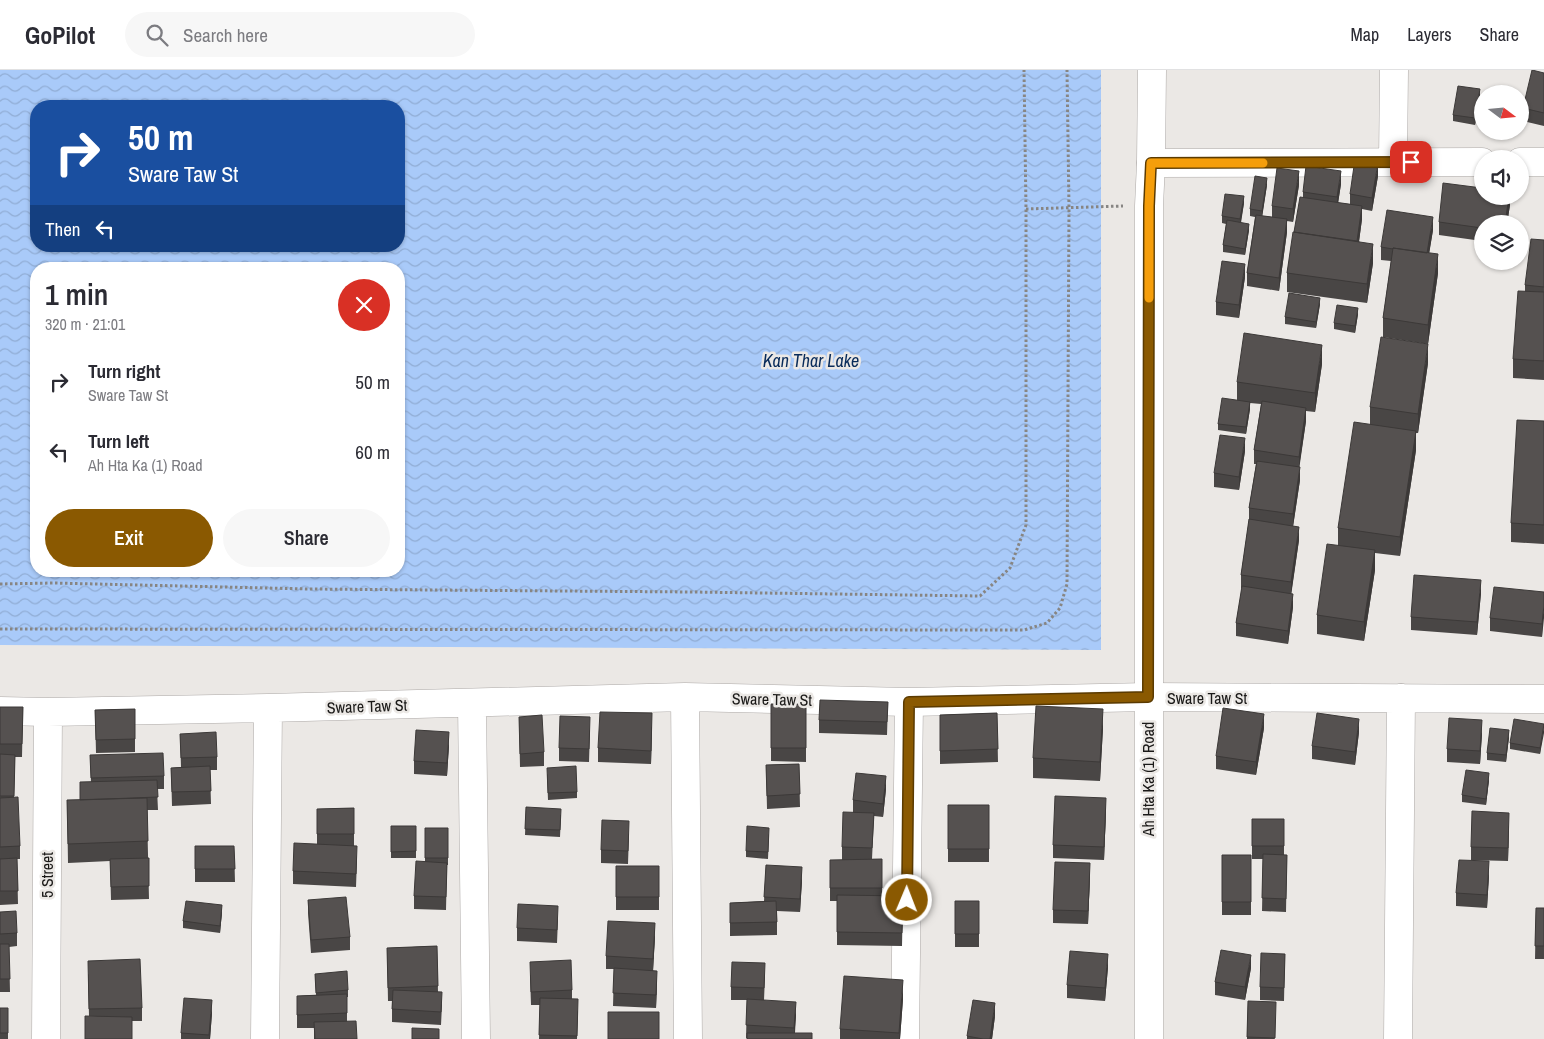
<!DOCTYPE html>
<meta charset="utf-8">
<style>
:root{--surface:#fff;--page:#f7f7f7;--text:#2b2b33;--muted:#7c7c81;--line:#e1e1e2;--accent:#8a5901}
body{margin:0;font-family:"Archivo Narrow",sans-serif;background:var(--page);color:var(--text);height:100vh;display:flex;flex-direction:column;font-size:19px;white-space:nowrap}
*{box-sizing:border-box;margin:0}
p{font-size:16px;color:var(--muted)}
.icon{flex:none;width:28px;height:28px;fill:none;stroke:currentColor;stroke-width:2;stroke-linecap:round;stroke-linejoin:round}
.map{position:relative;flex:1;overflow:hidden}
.drawer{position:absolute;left:30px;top:192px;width:375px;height:315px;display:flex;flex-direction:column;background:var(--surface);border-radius:20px;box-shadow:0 1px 4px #0004}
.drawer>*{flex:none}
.top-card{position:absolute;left:30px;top:30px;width:375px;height:152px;border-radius:20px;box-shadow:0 1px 4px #0004;background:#1a4fa0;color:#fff;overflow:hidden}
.needle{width:32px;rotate:106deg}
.tools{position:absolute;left:1474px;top:15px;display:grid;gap:10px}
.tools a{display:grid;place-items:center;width:55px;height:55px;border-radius:50%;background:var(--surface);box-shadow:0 1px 4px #0004;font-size:25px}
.pin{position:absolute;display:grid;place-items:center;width:42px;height:42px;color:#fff;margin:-21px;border-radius:10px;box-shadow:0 2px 8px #0006}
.me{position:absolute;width:55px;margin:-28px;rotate:1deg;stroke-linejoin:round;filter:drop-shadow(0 0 4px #0008)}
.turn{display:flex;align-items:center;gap:18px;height:105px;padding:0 15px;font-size:22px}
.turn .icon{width:65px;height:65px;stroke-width:2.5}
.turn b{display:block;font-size:35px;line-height:42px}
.then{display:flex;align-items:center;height:48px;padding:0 15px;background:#0003;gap:10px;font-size:19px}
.round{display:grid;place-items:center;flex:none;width:52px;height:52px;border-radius:26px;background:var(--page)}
.headline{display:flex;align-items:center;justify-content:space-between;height:85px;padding:0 15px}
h1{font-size:30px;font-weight:600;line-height:38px}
.primary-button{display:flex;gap:10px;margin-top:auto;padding:10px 15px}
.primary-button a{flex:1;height:58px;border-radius:30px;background:var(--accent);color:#fff;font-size:20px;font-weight:600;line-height:58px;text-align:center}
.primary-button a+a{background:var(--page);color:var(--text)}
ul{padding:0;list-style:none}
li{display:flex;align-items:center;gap:15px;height:70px;padding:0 15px}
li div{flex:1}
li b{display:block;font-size:19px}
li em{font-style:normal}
header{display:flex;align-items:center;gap:30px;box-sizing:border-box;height:70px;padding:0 25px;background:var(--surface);border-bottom:1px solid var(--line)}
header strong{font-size:24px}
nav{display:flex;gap:28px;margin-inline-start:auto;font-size:18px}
.search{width:350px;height:45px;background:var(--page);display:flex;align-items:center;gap:12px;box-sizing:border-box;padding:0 18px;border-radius:28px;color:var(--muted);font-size:19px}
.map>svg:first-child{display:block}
</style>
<header>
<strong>GoPilot</strong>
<div class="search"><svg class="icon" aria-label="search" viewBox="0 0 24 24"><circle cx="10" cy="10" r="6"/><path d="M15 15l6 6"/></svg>Search here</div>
<nav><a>Map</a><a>Layers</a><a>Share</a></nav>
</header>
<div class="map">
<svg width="1544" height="969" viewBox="0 0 1544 969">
<defs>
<pattern id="water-waves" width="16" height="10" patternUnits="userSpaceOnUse" patternTransform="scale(1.25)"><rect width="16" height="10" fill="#a9caf9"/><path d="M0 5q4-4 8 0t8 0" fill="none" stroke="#91add5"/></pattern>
</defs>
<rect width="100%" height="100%" fill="#ebe8e5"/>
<!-- water -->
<path fill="url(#water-waves)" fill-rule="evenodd" d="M0,0H1101V580L0,575ZM36,36H399V176H36ZM36,199H399V501H36Z"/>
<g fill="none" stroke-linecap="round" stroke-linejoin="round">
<!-- minor casing -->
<g stroke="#ada9a7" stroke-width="29">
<path id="minor" d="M1393,92L1394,0
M1520,92H1544
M1151,93L1482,92
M685,627L688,969
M472,633L476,969
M0,641L48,642L268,638L685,627L909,632L1148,627L1544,629
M46,969L48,642
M265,969L268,638
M905,969L909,632
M1398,969L1401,628"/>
</g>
<!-- tertiary casing -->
<g stroke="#ada9a7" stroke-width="29">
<path id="tertiary" d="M1149,969V136L1151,93L1152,0"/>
</g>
<!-- path -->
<path stroke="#878583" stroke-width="3" stroke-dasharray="2.5 2.5" stroke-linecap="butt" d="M1026,139L1123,136
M0,514L53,513L309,519L691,522L980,526L1010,498L1026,455V139L1024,0
M0,559L1024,560L1047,553L1060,538L1067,514L1069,138L1067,0"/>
<!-- minor -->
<use href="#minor" stroke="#fff" stroke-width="28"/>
<!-- tertiary -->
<use href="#tertiary" stroke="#fff" stroke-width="28"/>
</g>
<!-- wall -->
<path fill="#494645" d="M1544,3V56L1523,51V38Z
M1480,26L1475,55L1453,51V45Z
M1378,106L1372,141L1362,139V149L1359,171L1373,193L1367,233L1287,222V203L1294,162L1303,127V122L1341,114L1338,133L1350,134V124Z
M1267,115L1262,146L1272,147V136L1299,115L1293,152L1287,151V162L1279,221L1247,216V203L1255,147L1250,146V139Z
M1510,126V135L1507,154H1482V171L1439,165V152Z
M1244,133L1241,153L1249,160L1245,185L1223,182V175L1226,154L1222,153V146Z
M1433,160L1429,183L1438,203L1428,274L1383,267V248L1391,191L1381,190V177Z
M1544,170V310L1513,308V289L1525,221V215Z
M1245,207L1239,248L1216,245V232Z
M1320,234L1316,258L1285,254V247Z
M1358,244L1355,263L1334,259V253Z
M1428,293L1418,363H1416V380L1400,486L1375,483V500L1364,571L1317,564V545L1338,475V458L1370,354V337Z
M1322,294L1315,342L1306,341V351L1299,397L1300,410L1293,456L1299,470L1291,524L1293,537L1288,574L1236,566V553L1242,518H1241V505L1249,450V438L1256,394H1254V380L1261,334L1250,333V339L1246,364L1218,360V354L1237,330V312Z
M1544,351V474L1511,472V453Z
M1245,381L1239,420L1214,417V403Z
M1544,522L1542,567L1490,561V548Z
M1481,523L1477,565L1411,560V547Z
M888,632L887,665L819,663V650Z
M771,634H806V692L771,691Z
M0,637H23L22,687H15L14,728L20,776V789H17L18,834L0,835Z
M135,639V682L96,683L95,640Z
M997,643L998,692L940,694V645Z
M519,647L544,682V696L520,697Z
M1544,654L1540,684L1510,679V673Z
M652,657L651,694L598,692V678Z
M1103,658L1100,711L1033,708V688Z
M1264,658L1256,705L1216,699V686Z
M590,660L589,692L559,691V678Z
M1359,662L1355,695L1312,689V676Z
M1482,663L1480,694L1447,692V679Z
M180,664L217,687V700H210L211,734L172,736L171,698L181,697Z
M1509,667L1506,692L1487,690V683Z
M449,675L447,706L414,704V691Z
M90,685L164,706V719H157L158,740H147L149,829L111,830L110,791L68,793L67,730H80L91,712Z
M799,694L800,737L767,739L766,695Z
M547,704L577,722V728L548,730Z
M1489,710L1486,735L1462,732V725Z
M886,719L883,747L874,746L872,789H882V826H903L902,876L837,875V831H830V790H842V777L853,743V730Z
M948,735H989V792H948Z
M526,737L561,745L560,767L525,765Z
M354,738V776L357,789L356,817L293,814V801L317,774V739Z
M1106,741L1104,790L1053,788V775Z
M1252,749H1284V785H1287L1286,842L1262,841L1263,789H1252Z
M391,756H416V788H391Z
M1509,756L1508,791L1471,790V777Z
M425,758H448V795H447L446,840L414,839V826L425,792Z
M629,764L628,794L601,793V780Z
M769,764L768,789L746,787V781Z
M195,776H234L235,812H195Z
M1222,785H1251V845H1222Z
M766,795L802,810L800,842L777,841V865L730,866V833L764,831Z
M616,796H659V840H616Z
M1489,805L1487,838L1456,836V823Z
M1090,806L1088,854L1053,853V840Z
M308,830L350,867V880L311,883L308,843Z
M955,831H979V877H955Z
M1536,838H1544V889H1535Z
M0,842L17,863V876L9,877L10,922H0Z
M222,842L220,863L183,858V851Z
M558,849L557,873L517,871V858Z
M655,866L653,900L657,914L656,938L613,936L614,899H606V886Z
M437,876L438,922L442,935L441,955L392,952V931H388L387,878Z
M1285,884L1284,931L1260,930V917Z
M1108,897L1105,931L1067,928V915Z
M1251,898L1245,930L1215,925V912Z
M88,904L142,938V951H132L89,946Z
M315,904L348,920V927H347V951L357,969H314V958H297V926L316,925Z
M530,905L572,920V929L578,942L577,969H539L540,935H531Z
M765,906L764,930L796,945L795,963L746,968L747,930H731V917Z
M903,929L900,969H840V959Z
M1248,931L1275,969H1247Z
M0,938H8V969H0Z
M212,943L210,969H181V963Z
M995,946L992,969H967V966Z"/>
<!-- shaded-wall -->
<path fill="#3c3938" d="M1480,19V26L1475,55V48Z
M1378,93V106L1372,141V128Z
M1299,101V115L1293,152V139Z
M1341,101V114L1337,140V127Z
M1267,108V115L1262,148V141Z
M1244,126V133L1240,156V149Z
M1509,126L1510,135L1507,154H1505Z
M1362,136V149L1357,187V174Z
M1433,147V160L1427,197V184Z
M1287,149V162L1279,221V208Z
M1249,154V160L1245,185V179Z
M1373,174V193L1367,233V214Z
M1438,184V203L1428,274V255Z
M1245,194V207L1239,248V235Z
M1320,228V234L1316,258V252Z
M1358,238V244L1355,263V256Z
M1428,274V293L1418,363V344Z
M1322,275V294L1315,342V323Z
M1250,332V339L1246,364V357Z
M1306,338V351L1299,400V387Z
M1416,361V380L1400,486V467Z
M1245,368V381L1239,420V407Z
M1300,397V410L1293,457V444Z
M1299,457V470L1291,526V512Z
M1375,480V500L1364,571V552Z
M1481,510V523L1477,565V552Z
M1293,524V537L1288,574V561Z
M1544,535V548L1542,567V554Z
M1103,639V658L1100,711V692Z
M652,643V657L651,694V681Z
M1264,644V658L1256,705V692Z
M1359,649V662L1355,695V682Z
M1482,650V663L1480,694V681Z
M1544,656V663L1540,684V678Z
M1509,660V667L1506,692V685Z
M449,662V675L447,706V693Z
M1489,703V710L1486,735V729Z
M886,706V719L883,747V734Z
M1106,728V741L1104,790V777Z
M1509,743V756L1508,791V778Z
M1489,791V805L1487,838V825Z
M1090,793V806L1088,854V841Z
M802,797V810L800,842V829Z
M222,835V842L220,863V856Z
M655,853V866L653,902V889Z
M1108,884V897L1105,931V918Z
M1251,885V898L1245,930V917Z
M657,901V914L656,938V925Z
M903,910V929L900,969H899Z
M212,930V943L210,969H209Z
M796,932V945L794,969V958Z
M995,933V946L992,969H990Z"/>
<!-- building -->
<path fill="#555150" stroke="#3c3938" d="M1532,0L1544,3V43L1523,38Z
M1458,16L1480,19L1475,48L1453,45Z
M1355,89L1378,93L1372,128L1350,124Z
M1306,96L1341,101L1337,127L1303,122Z
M1277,98L1299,101L1293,139L1272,136Z
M1255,106L1267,108L1262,141L1250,139Z
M1443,113L1482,118V126H1509L1505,154H1482V158L1439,152Z
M1225,124L1244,126L1240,149L1222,146Z
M1300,127L1362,136L1357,171L1294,162Z
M1387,140L1433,147L1427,183L1393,178V179L1381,177Z
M1256,145L1287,149L1279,208L1247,203Z
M1227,150L1249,154L1245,179L1223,175Z
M1293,162L1373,174L1367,214L1287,203Z
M1531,169L1544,170V217L1525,215Z
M1393,178L1438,184L1428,255L1383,248Z
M1222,191L1245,194L1239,235L1216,232Z
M1518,221L1544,222V291L1513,289Z
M1289,223L1320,228L1316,252L1285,247Z
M1337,235L1358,238L1355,256L1334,253Z
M1244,263L1322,275L1315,323L1237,312Z
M1381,267L1428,274L1418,344L1370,337Z
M1222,328L1250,332L1246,357L1218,354Z
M1262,331L1306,338L1299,387L1254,380Z
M1517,350L1544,351V455L1511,453Z
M1354,352L1416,361L1400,467L1338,458Z
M1220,365L1245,368L1239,407L1214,403Z
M1257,391L1300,397L1293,444L1249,438Z
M1249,449L1299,457L1291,512L1241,505Z
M1327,474L1375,480L1364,552L1317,545Z
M1414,505L1481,510L1477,552L1411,547Z
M1242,516L1293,524L1288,561L1236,553Z
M1494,517L1544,522V535L1542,554L1490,548Z
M820,630L888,632L887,652L819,650Z
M771,634H806V678H771Z
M1036,636L1103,639L1100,692L1033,688Z
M0,637H23L22,674H0Z
M1223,638L1264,644L1256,692L1216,686Z
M135,639V669L96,670L95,640Z
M600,642L652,643L651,681L598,678Z
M997,643L998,679L940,681V645Z
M1317,643L1359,649L1355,682L1312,676Z
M542,645L544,682L520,684L519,647Z
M560,646L590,647L589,679L559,678Z
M1449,648L1482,650L1480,681L1447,679Z
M1514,649L1544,654L1540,678L1510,673Z
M1490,658L1509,660L1506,685L1487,683Z
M416,660L449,662L447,693L414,691Z
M216,662L217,687L181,688L180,664Z
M163,683L164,706L91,708L90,685Z
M0,684L15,685L14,726H0Z
M799,694L800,724L767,726L766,695Z
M210,696L211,721L172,722L171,698Z
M576,696L577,722L548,723L547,698Z
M1466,700L1489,703L1486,729L1462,725Z
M856,703L886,706L883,734L853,730Z
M157,710L158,727L80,730V712Z
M1055,726L1106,728L1104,777L1053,775Z
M18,727L20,776L0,777V728Z
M147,728L148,771L68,774L67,730Z
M948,735H989V779H948Z
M526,737L561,739L560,760L525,759Z
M354,738V764H317V739Z
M1472,741L1509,743L1508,778L1471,777Z
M843,742L874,743L872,778L842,777Z
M1252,749H1284V776H1252Z
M602,750L629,751L628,781L601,780Z
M391,756H416V781L391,782Z
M747,756L769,758L768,782L746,781Z
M425,758H448V788H425Z
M294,773L357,776L356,804L293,801Z
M195,776H234L235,799H195Z
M1263,784L1287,785L1286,829L1262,828Z
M1222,785H1251V832H1222Z
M17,788L18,821H0V789Z
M149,788V816L111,817L110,789Z
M882,789V818H830V790Z
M1459,790L1489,791L1487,825L1456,823Z
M416,791L447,793L446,827L414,826Z
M1055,792L1090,793L1088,841L1053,840Z
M766,795L802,797L800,829L764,827Z
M616,796H659V827H616Z
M837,825L903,826L902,863L837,862Z
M346,827L350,867L311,870L308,830Z
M186,831L222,835L220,856L183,851Z
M776,831L777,852L730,853V833Z
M955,831H979V864H955Z
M518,834L558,836L557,860L517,858Z
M1536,838H1544V876H1535Z
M16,841L17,863L0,864V842Z
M608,851L655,853L653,889L606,886Z
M0,874H9L10,909H0Z
M437,876L438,916L388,918L387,878Z
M1221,880L1251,885L1245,917L1215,912Z
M1070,881L1108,884L1105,918L1067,915Z
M1261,883L1285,884L1284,918L1260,917Z
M140,889L142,938L89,939L88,891Z
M571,890L572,920L531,922L530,892Z
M732,892L765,893L764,918L731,917Z
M614,898L657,901L656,925L613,923Z
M347,901L348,920L316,923L315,904Z
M844,906L903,910L899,963L840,959Z
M393,920L442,922L441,942L392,939Z
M347,924V943L297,945V926Z
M184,928L212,930L209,965L181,963Z
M540,928L578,929L577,966L539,965Z
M747,929L796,932L794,958L746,955Z
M973,930L995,933L990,969H983L967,966Z
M1248,931L1276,932L1275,968L1247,967Z
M0,938H8V963H0Z
M608,942H659V969H608Z
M85,946L132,947V969H85Z
M356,951L357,969H315L314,952Z
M412,958L439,959V969H412Z
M747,963H812V969H747Z"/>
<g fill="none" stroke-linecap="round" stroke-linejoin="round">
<!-- route casing -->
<g stroke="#5a3a01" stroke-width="12">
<path id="route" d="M907,830L909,632L1148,627L1149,136L1151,93L1411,92"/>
</g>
<!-- route -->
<use href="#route" stroke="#8a5901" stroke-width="9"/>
<!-- slow -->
<path stroke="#f59e0b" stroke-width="9" d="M1149,228V136L1151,93H1263"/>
</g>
<g text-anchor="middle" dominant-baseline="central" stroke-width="5" stroke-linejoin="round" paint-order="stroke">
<!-- street labels -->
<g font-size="16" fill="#1a1918" stroke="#ebe8e5">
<text x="1207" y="628">Sware Taw St</text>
<text transform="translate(772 629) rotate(1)">Sware Taw St</text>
<text transform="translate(367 636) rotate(-2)">Sware Taw St</text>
<text transform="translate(1148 709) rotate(-90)">Ah Hta Ka (1) Road</text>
<text transform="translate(47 805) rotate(-90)">5 Street</text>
</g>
<!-- water labels -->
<g font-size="18" font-style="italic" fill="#082b5a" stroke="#ebe8e5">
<text x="811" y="290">Kan Thar Lake</text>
</g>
</g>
</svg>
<div class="tools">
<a><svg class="needle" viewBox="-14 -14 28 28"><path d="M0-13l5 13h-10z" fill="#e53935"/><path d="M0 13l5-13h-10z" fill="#7c7c81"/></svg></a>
<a><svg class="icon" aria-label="sound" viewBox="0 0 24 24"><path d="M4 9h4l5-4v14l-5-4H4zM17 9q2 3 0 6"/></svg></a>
<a><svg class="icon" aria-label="layers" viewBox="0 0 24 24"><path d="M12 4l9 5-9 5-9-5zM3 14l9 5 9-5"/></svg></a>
</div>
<div class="pin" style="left:1411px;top:92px;background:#d93025"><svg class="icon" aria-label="arrive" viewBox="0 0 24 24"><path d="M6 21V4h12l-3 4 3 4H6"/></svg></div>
<svg class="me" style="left:907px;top:830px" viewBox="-20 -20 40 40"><circle r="17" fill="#8a5901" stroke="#fff" stroke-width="3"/><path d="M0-11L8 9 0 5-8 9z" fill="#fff"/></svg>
<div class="top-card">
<div class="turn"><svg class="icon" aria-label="right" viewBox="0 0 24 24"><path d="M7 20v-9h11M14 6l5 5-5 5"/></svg><div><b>50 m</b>Sware Taw St</div></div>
<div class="then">Then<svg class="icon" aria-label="left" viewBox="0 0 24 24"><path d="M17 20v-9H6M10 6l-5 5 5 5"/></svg></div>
</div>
<section class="drawer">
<div class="headline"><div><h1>1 min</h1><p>320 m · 21:01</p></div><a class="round" style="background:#d93025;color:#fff"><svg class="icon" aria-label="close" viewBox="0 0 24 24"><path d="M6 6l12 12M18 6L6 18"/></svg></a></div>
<ul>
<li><svg class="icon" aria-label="right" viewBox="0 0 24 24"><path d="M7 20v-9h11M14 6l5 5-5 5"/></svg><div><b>Turn right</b><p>Sware Taw St</p></div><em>50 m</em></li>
<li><svg class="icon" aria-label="left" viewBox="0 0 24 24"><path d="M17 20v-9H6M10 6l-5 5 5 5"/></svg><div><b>Turn left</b><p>Ah Hta Ka (1) Road</p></div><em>60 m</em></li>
</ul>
<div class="primary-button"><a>Exit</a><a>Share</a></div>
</section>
</div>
